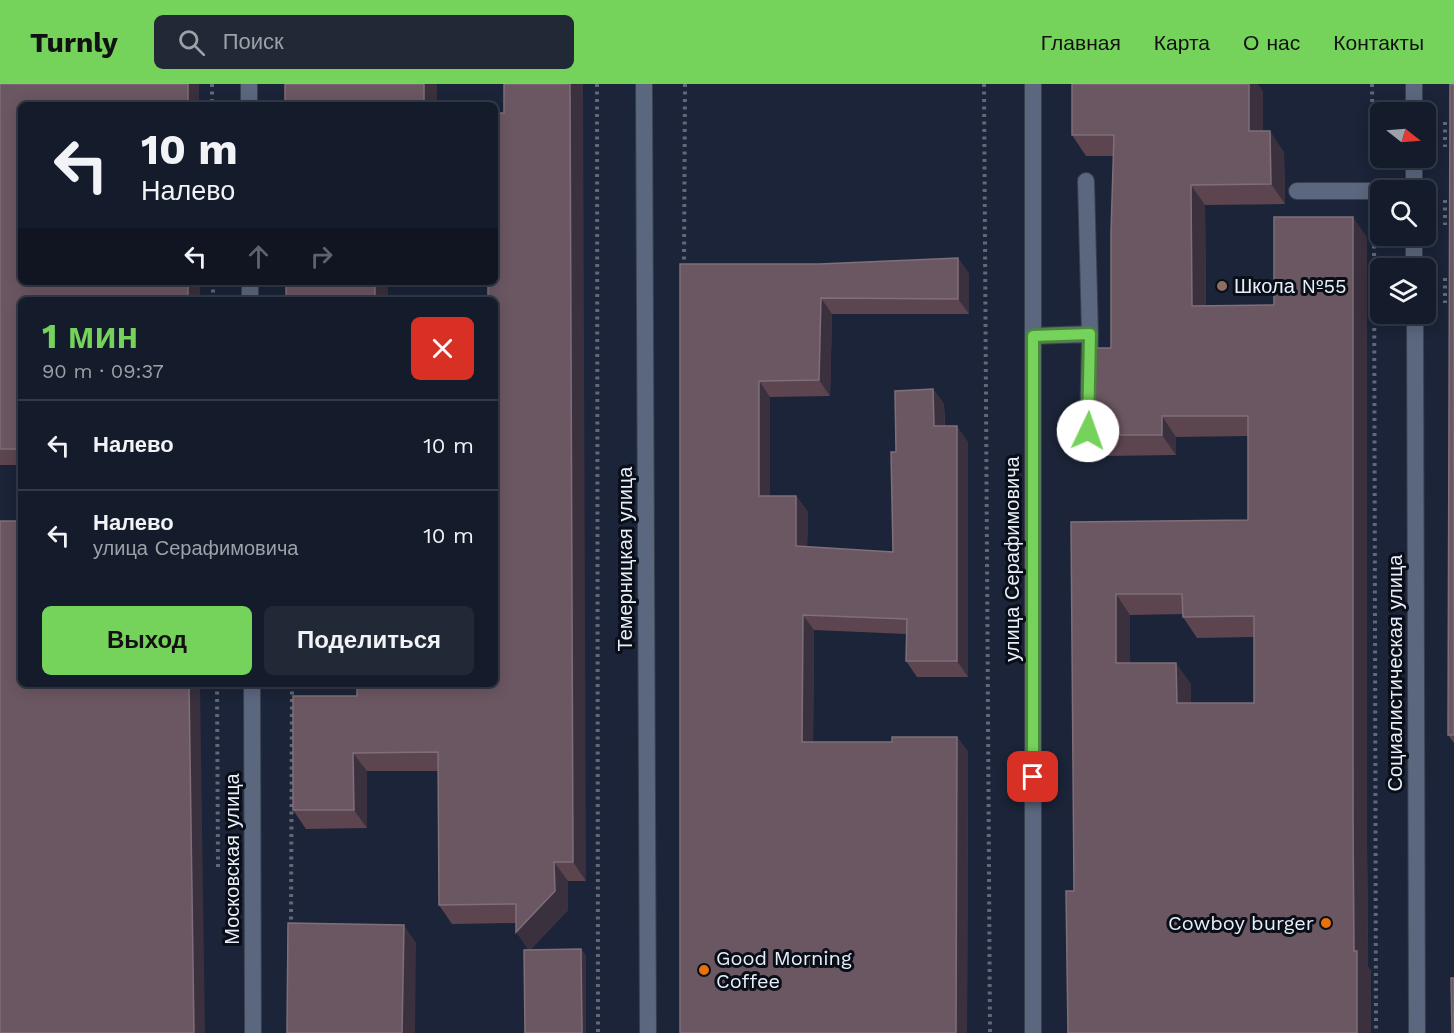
<!DOCTYPE html>
<html lang="ru">
<meta charset="utf-8">
<style>
:root{--surface:#141b2a;--page:#212836;--text:#f1f3f6;--muted:#9da1a8;--line:#333947;--accent:#75d25b}
body{margin:0;font-family:"Work Sans",sans-serif;background:var(--page);color:var(--text);height:100vh;display:flex;flex-direction:column;font-size:22px;white-space:nowrap}
*{box-sizing:border-box;margin:0}
p{font-size:20px;color:var(--muted)}
.icon{flex:none;width:33px;height:33px;fill:none;stroke:currentColor;stroke-width:2;stroke-linecap:round;stroke-linejoin:round}
.map{position:relative;flex:1;overflow:hidden}
.drawer{position:absolute;left:18px;top:213px;width:480px;height:390px;display:flex;flex-direction:column;background:var(--surface);border-radius:9px;box-shadow:0 3px 15px #0003,0 0 0 2px var(--line)}
.drawer>*{flex:none}
.top-card{position:absolute;left:18px;top:18px;width:480px;height:183px;border-radius:9px;box-shadow:0 3px 15px #0003,0 0 0 2px var(--line);background:#141b2a;color:var(--text);overflow:hidden}
.needle{width:39px;rotate:107deg}
.buttons{position:absolute;left:1370px;top:18px;display:grid;gap:12px}
.buttons a{display:grid;place-items:center;width:66px;height:66px;border-radius:9px;background:var(--surface);box-shadow:0 3px 15px #0003,0 0 0 2px var(--line);font-size:30px}
.pin{position:absolute;display:grid;place-items:center;width:51px;height:51px;color:#fff;margin:-26px;border-radius:12px;box-shadow:0 3px 9px #0006}
.me{position:absolute;width:66px;margin:-33px;rotate:3deg;stroke-linejoin:round;filter:drop-shadow(0 0 4px #0008)}
.turn{display:flex;align-items:center;gap:21px;height:126px;padding:0 24px;font-size:27px}
.turn .icon{width:78px;height:78px;stroke-width:2.5}
.turn b{display:block;font-size:42px;line-height:51px}
.lanes{display:flex;align-items:center;height:57px;padding:0 24px;background:#0003;justify-content:center;gap:30px;direction:ltr}
.lanes .off{opacity:.35}
.round{display:grid;place-items:center;flex:none;width:63px;height:63px;border-radius:9px;background:var(--page)}
.headline{display:flex;align-items:center;justify-content:space-between;height:102px;padding:0 24px}
h1{font-size:36px;font-weight:700;line-height:45px;color:var(--accent)}
.primary-button{display:flex;gap:12px;margin-top:auto;padding:12px 24px}
.primary-button a{flex:1;height:69px;border-radius:9px;background:var(--accent);color:#111;font-size:24px;font-weight:700;line-height:69px;text-align:center}
.primary-button a+a{background:var(--page);color:var(--text)}
ul{padding:0;list-style:none}
li{display:flex;align-items:center;gap:18px;height:90px;padding:0 24px;border-top:2px solid var(--line)}
li div{flex:1}
li b{display:block;font-size:22px}
li em{font-style:normal}
header{display:flex;align-items:center;gap:36px;box-sizing:border-box;height:84px;padding:0 30px;background:var(--accent);color:#111}
header strong{font-size:28px}
nav{display:flex;gap:33px;margin-inline-start:auto;font-size:21px}
.search{width:420px;height:54px;background:var(--page);display:flex;align-items:center;gap:15px;box-sizing:border-box;padding:0 21px;border-radius:9px;color:var(--muted);font-size:22px}
.map>svg:first-child{display:block}
</style>
<header>
<strong>Turnly</strong>
<div class="search"><svg class="icon" aria-label="search" viewBox="0 0 24 24"><circle cx="10" cy="10" r="6"/><path d="M15 15l6 6"/></svg>Поиск</div>
<nav><a>Главная</a><a>Карта</a><a>О нас</a><a>Контакты</a></nav>
</header>
<div class="map">
<svg width="1454" height="949" viewBox="0 0 1454 949">
<rect width="100%" height="100%" fill="#1b2438"/>
<g fill="none" stroke-linecap="round" stroke-linejoin="round">
<!-- service casing -->
<g stroke="#383f4f" stroke-width="18">
<path id="service" d="M1297,107H1380
M1033,252L1090,250L1086,97
M1088,347L1090,250"/>
</g>
<!-- minor casing -->
<g stroke="#383f4f" stroke-width="18">
<path id="minor" d="M249,0V21
M644,0L648,949
M250,198V216
M252,600L253,949"/>
</g>
<!-- tertiary casing -->
<g stroke="#383f4f" stroke-width="18">
<path id="tertiary" d="M1414,0V28
M1414,74V106
M1414,152V184
M1415,230L1417,949
M1033,949V0"/>
</g>
<!-- path -->
<path stroke="#60697a" stroke-width="4" stroke-dasharray="3 4.5" stroke-linecap="butt" d="M212,0V21
M597,0L598,949
M984,0L990,949
M1372,0L1373,77
M1445,38V63
M1445,116V141
M1374,139L1376,949
M684,183L685,0
M1445,194V219
M213,198V216
M217,600L218,785
M291,843L292,600"/>
<!-- service -->
<use href="#service" stroke="#5b677e" stroke-width="16"/>
<!-- minor -->
<use href="#minor" stroke="#5b677e" stroke-width="16"/>
<!-- tertiary -->
<use href="#tertiary" stroke="#5b677e" stroke-width="16"/>
</g>
<!-- wall -->
<path fill="#5c454f" fill-rule="evenodd" d="M0,0L199,198L200,216H21V381H0Z
M1454,0V659L1448,651Z
M1263,7V47L1284,68L1285,120L1205,121L1206,221H1274L1367,153V757L1368,883L1371,887V949H1068L1074,807L1071,438L1248,436V352L1176,353V371L1103,372L1089,351L1111,264L1114,72H1086L1072,51ZM1183,530V533L1197,554L1254,553V619H1191V600L1130,579V531Z
M958,174L969,190V230H832L830,312L770,313V412H796L808,428L807,463L893,468L896,368L933,305L944,320L945,342L968,358V593H917L906,577V550L814,546L813,658H892L957,653L968,668L967,949H680V180H819Z
M286,198H388V216H286Z
M495,600L586,797H568V826L531,865H581L586,872L528,865L516,839L452,840L439,821L438,687H367V744L306,745L293,726L357,612Z"/>
<!-- shaded-wall -->
<path fill="#3b303e" d="M188,0H199V21H188Z
M424,0H437V21H424Z
M570,0H583L586,797L573,778Z
M1249,0H1258L1263,7V68L1249,47Z
M1270,47L1284,68L1285,120L1271,100Z
M1191,101L1205,121L1206,242L1192,222Z
M1353,133L1367,153V757L1368,883L1371,887V949H1357L1354,867Z
M958,174L969,190V230L958,215Z
M188,198H199L200,216H188Z
M375,198H388V216H376L375,215Z
M821,214L832,230L830,312L819,296Z
M759,297L770,313V428L759,412Z
M933,305L944,320L945,358L934,342Z
M1162,332L1176,353V371L1162,351Z
M957,342L968,358V593L957,577Z
M796,412L808,428L807,478L796,462Z
M1116,510L1130,531V600L1116,579Z
M803,531L814,546L813,674L802,658Z
M1176,579L1191,600V640L1177,619Z
M189,600H200L205,949H194Z
M957,653L968,668L967,949H956Z
M353,669L367,687V744L354,726Z
M554,778L568,797V826L529,867L516,848Z
M404,841L416,859L415,949H402Z
M581,865L586,872V949H582Z"/>
<!-- building -->
<path fill="#6b5762" stroke="#7e6f7a" stroke-width="1.5" fill-rule="evenodd" d="M0,0H188V21H21V198H188V216H21V365H0Z
M285,0H424V21H285Z
M504,0H570L573,778H554L555,807L516,848V820L439,821L438,668L353,669L354,726H293V612H357V602H378L377,600H495V216H488V198H495V29H504Z
M1072,0H1249V47H1270L1271,100L1191,101L1192,222L1274,221V133H1353V737L1354,867H1357V949H1068L1066,807H1074L1071,438L1248,436V332H1162V351H1089V264H1111V148L1114,51H1072ZM1116,510H1182L1183,533L1254,532V619H1177L1176,579H1116Z
M1450,0H1454V651H1448Z
M958,174V215L821,214L819,296L759,297V412H796V462L893,468L891,368H896L895,307L933,305L934,342H957V577H906L907,535L803,531L802,658H892V653H957L956,949H680V180H819Z
M286,198H375V215H352V216H286Z
M0,437H21V600H189L194,949H0Z
M288,839L404,841L402,949H287Z
M581,865L582,949H525L524,866Z
M1451,894H1454V949H1452Z"/>
<g fill="none" stroke-linecap="round" stroke-linejoin="round">
<!-- route casing -->
<g stroke="#4c883b" stroke-width="15">
<path id="route" d="M1033,693V252L1090,250L1088,347"/>
</g>
<!-- route -->
<use href="#route" stroke="#75d25b" stroke-width="10"/>
</g>
<!-- markers -->
<circle fill="#8d6e63" stroke="#0a0e16" stroke-width="2" cx="1222" cy="202" r="6"/>
<g fill="#e8710a" stroke="#0a0e16" stroke-width="2">
<circle cx="1326" cy="839" r="6"/>
<circle cx="704" cy="886" r="6"/>
</g>
<g text-anchor="middle" dominant-baseline="central" stroke-width="6" stroke-linejoin="round" paint-order="stroke">
<!-- poi labels -->
<g font-size="20" fill="#e8effc" stroke="#0a0e16" text-anchor="start">
<text x="1234" y="202">Школа №55</text>
<text x="1314" y="839" text-anchor="end">Cowboy burger</text>
<text x="716" y="874">Good Morning<tspan x="716" dy="23">Coffee</tspan></text>
</g>
<!-- street labels -->
<g font-size="20" fill="#e8effc" stroke="#0a0e16">
<text transform="translate(625 475) rotate(-90)">Темерницкая улица</text>
<text transform="translate(1012 475) rotate(-90)">улица Серафимовича</text>
<text transform="translate(1395 589) rotate(-90)">Социалистическая улица</text>
<text transform="translate(232 775) rotate(-90)">Московская улица</text>
</g>
</g>
</svg>
<div class="buttons">
<a><svg class="needle" viewBox="-14 -14 28 28"><path d="M0-13l5 13h-10z" fill="#e53935"/><path d="M0 13l5-13h-10z" fill="#9da1a8"/></svg></a>
<a><svg class="icon" aria-label="search" viewBox="0 0 24 24"><circle cx="10" cy="10" r="6"/><path d="M15 15l6 6"/></svg></a>
<a><svg class="icon" aria-label="layers" viewBox="0 0 24 24"><path d="M12 4l9 5-9 5-9-5zM3 14l9 5 9-5"/></svg></a>
</div>
<div class="pin" style="left:1033px;top:693px;background:#d93025"><svg class="icon" aria-label="arrive" viewBox="0 0 24 24"><path d="M6 21V4h12l-3 4 3 4H6"/></svg></div>
<svg class="me" style="left:1088px;top:347px" viewBox="-20 -20 40 40"><circle r="19" fill="#fff"/><path d="M0-13L10 11 0 6-10 11z" fill="#75d25b"/></svg>
<div class="top-card">
<div class="turn"><svg class="icon" aria-label="left" viewBox="0 0 24 24"><path d="M17 20v-9H6M10 6l-5 5 5 5"/></svg><div><b>10 m</b>Налево</div></div>
<div class="lanes"><svg class="icon" aria-label="left" viewBox="0 0 24 24"><path d="M17 20v-9H6M10 6l-5 5 5 5"/></svg><svg class="icon off" aria-label="ahead" viewBox="0 0 24 24"><path d="M12 20V5M6 11l6-6 6 6"/></svg><svg class="icon off" aria-label="right" viewBox="0 0 24 24"><path d="M7 20v-9h11M14 6l5 5-5 5"/></svg></div>
</div>
<section class="drawer">
<div class="headline"><div><h1>1 мин</h1><p>90 m · 09:37</p></div><a class="round" style="background:#d93025;color:#fff"><svg class="icon" aria-label="close" viewBox="0 0 24 24"><path d="M6 6l12 12M18 6L6 18"/></svg></a></div>
<ul>
<li><svg class="icon" aria-label="left" viewBox="0 0 24 24"><path d="M17 20v-9H6M10 6l-5 5 5 5"/></svg><div><b>Налево</b></div><em>10 m</em></li>
<li><svg class="icon" aria-label="left" viewBox="0 0 24 24"><path d="M17 20v-9H6M10 6l-5 5 5 5"/></svg><div><b>Налево</b><p>улица Серафимовича</p></div><em>10 m</em></li>
</ul>
<div class="primary-button"><a>Выход</a><a>Поделиться</a></div>
</section>
</div>
